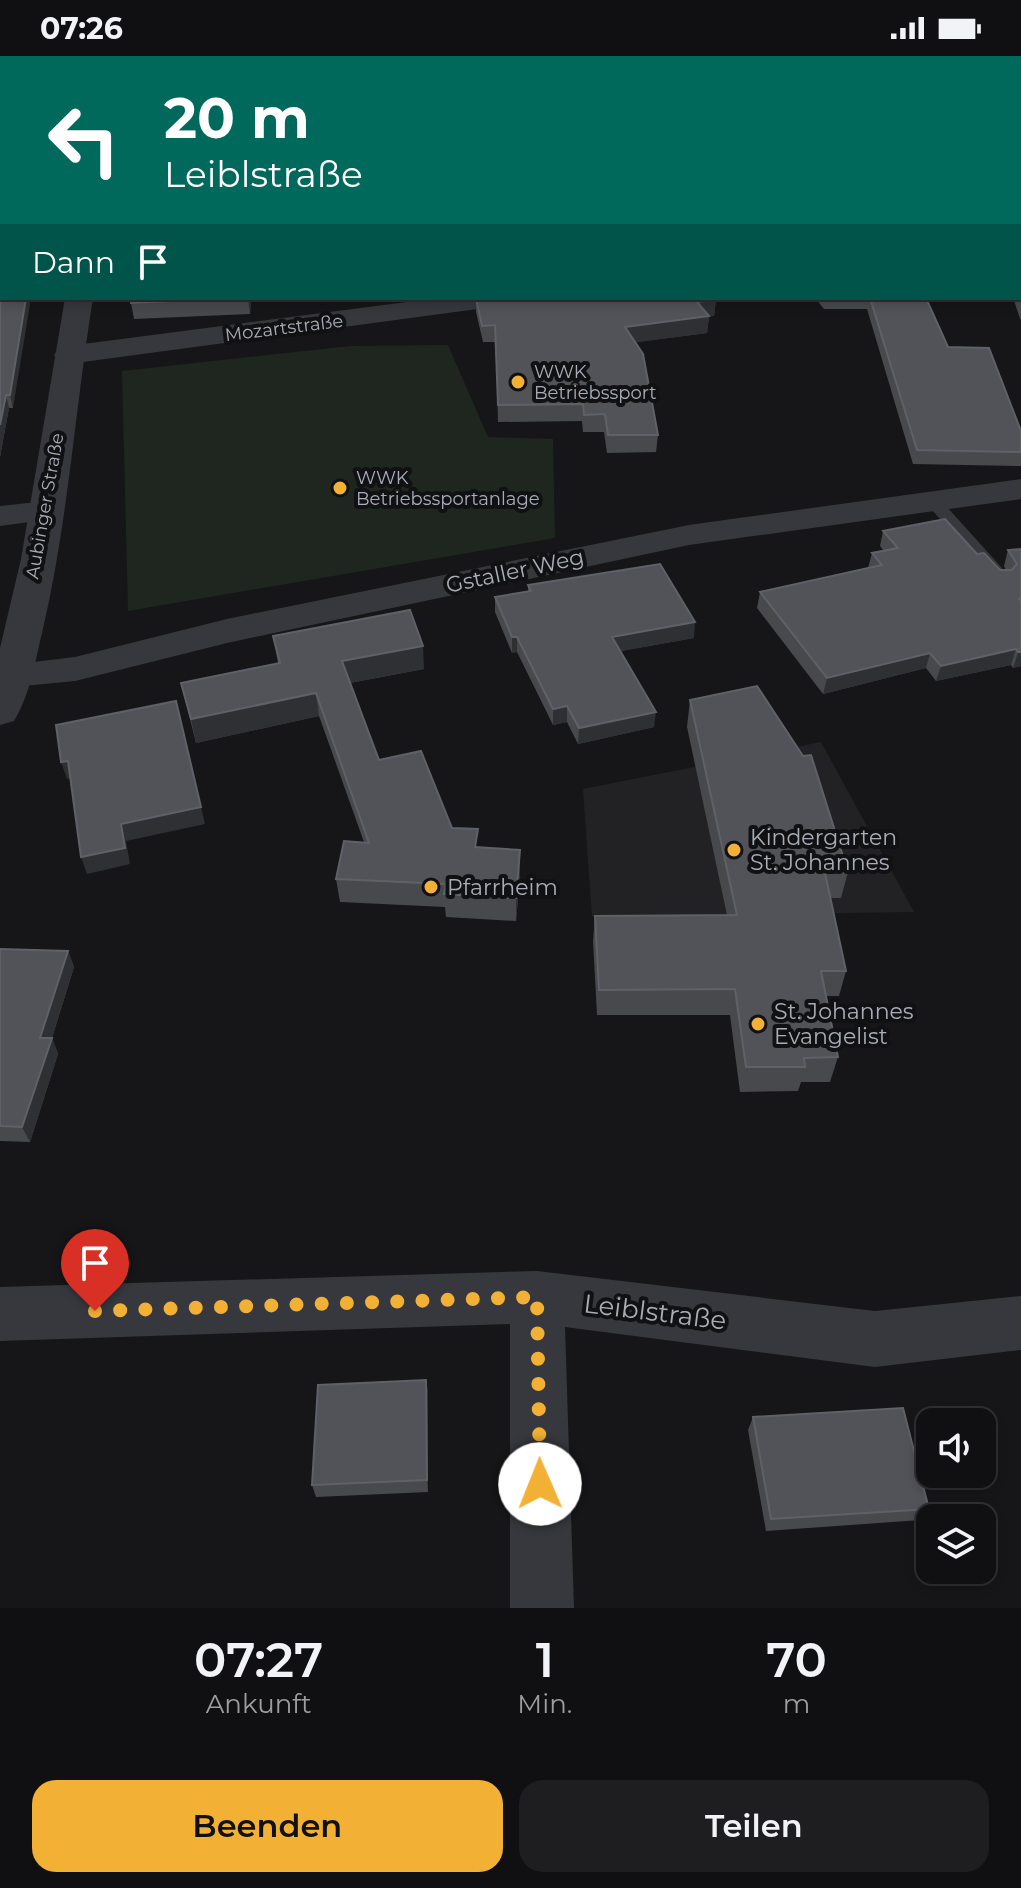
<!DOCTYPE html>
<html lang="de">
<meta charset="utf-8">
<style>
:root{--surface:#101012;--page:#1e1e20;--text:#f1f3f6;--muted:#9c9d9f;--line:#303032;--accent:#f2b134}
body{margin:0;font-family:Montserrat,sans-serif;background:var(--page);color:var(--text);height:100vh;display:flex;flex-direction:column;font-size:30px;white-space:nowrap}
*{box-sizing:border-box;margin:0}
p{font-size:26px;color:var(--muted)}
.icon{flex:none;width:44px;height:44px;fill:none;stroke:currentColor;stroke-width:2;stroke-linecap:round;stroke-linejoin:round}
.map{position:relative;height:1552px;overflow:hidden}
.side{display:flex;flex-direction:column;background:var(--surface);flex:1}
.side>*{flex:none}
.top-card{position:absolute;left:0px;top:0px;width:1022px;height:244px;box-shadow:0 4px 12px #0003,0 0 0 2px var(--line);background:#00695c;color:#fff;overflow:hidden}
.controls{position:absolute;left:916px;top:1352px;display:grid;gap:16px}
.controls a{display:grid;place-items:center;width:80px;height:80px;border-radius:16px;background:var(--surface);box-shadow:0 4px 12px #0003,0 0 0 2px var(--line);font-size:40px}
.pin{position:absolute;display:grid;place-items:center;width:68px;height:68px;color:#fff;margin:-82px -34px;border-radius:50% 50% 50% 0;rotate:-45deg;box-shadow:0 0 8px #0007}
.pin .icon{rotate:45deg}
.me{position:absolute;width:88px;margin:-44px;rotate:359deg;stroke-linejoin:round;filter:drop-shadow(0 0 6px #0008)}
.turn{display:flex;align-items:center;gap:28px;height:168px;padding:0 32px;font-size:36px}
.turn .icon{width:104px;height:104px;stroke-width:2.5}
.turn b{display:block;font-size:56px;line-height:68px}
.then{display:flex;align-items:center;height:76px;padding:0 32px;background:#0003;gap:16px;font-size:30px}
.eta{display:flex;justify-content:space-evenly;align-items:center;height:136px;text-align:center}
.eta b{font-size:48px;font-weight:600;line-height:56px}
.cta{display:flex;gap:16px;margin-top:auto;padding:16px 32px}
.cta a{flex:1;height:92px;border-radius:24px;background:var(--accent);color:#111;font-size:32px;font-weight:600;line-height:92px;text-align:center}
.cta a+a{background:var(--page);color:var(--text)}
.status{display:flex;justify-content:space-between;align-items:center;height:56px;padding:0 40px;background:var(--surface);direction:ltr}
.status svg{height:22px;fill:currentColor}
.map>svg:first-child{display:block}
</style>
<div class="status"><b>07:26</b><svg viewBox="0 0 49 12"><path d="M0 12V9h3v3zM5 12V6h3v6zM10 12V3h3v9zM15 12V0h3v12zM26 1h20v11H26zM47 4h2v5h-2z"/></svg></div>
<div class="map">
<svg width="1021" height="1552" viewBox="0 0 1021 1552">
<rect width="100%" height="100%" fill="#161618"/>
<!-- built -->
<path fill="#222225" d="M821,686L914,856L592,861L583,733Z"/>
<!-- green -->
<path fill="#1e261f" d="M448,289L488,381L553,383L555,482L128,555L122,315L350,290Z"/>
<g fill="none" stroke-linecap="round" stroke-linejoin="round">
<!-- service -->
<path fill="#37383d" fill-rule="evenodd" d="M932,439L938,441L1002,512L1004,516L1002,520H990L926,447L924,444Z"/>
<!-- minor -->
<path fill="#37383d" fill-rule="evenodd" d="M611,0H631L632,2H612Z
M0,118H2V132H0Z
M438,242H514L510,248L500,250L68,308L58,305L54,299L58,293L68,290Z
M1021,423V443L689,489L227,587L75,625L13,631L0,628V610L75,601L227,563L689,469Z
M47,445L59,448L63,455L59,462L0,470V450Z
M537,1215L875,1255L1021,1240V1294L875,1311L565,1271L574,1552H510V1268L0,1285V1231Z"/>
<!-- tertiary -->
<path fill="#37383d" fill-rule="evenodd" d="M136,0H158V2H136Z
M65,242H93C75,353 68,467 42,577C35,606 30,639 14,665L0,669V592L21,503Z"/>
</g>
<!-- wall -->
<path fill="#47494d" d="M0,0L2,2V106H0Z
M1021,0V265L1013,242H1020Z
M0,183L13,352H9L0,401Z
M131,242H251L250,258L134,263L131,247Z
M314,242H350V245H314Z
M476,242L716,243L714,260H709L707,277L635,286L658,379L656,396L607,397L604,376H583L582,365L498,366L496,286H483L476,256Z
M815,242H926L948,291L1021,375V410L913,408L867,253H824Z
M883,475L977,498L1000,514H1006L1004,510L1008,494L1021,493V610L1013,612L1011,609L936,625L926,612L823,638L757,552L760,536L868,512L872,497L884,495L880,490Z
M528,529L694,582L620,595L654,671L578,688L567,666L553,669L517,596L512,597L495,556V541L528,535Z
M273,580L424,613L350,627L379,704L452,772L478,791L520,817L516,865L446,861L445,851L340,846L336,823L364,786L319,660L196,687L181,627L278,607Z
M690,644L848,816L841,842H831L846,915L839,940H826L838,1001L830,1026H801L798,1035L740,1036L730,959H597L593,885L595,860L727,859L687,671Z
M0,893L68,895L74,911L52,982L58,998L30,1086L0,1085Z
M426,1324L428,1337V1436L316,1441L312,1429Z
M753,1361L929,1453L921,1464L766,1475L748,1374Z"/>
<!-- shaded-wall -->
<path fill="#2f3033" d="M26,242H31L13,352L10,339Z
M248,242H251L250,258Z
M716,243L714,260L696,262L697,246Z
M709,260L707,277L624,288L625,271Z
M6,339L9,352L0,401V369Z
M695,566L694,582L611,597L612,581Z
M512,581H517V596L512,597Z
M423,590L424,613L344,628L342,605Z
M1016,593L1011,609L936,625L941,610Z
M1018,596H1021V610L1013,612Z
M930,597L926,612L823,638L827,622Z
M316,637L319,660L196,687L191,663Z
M176,645L205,768L126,785L130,808L87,818L81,801Z
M567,650V666L553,669V653Z
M656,656L654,671L578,688L579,672Z
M68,705L73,721L67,723L61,706Z
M520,794V817L516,865V842Z
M68,895L74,911L52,982L58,998L30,1086L22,1071L40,982Z
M426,1324L428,1337V1436L427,1424Z"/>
<!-- building -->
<path fill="#525359" stroke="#5f6168" stroke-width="2" d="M0,0H97L96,2H2V92H0Z
M178,0H364V2H177Z
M416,0H584L585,2H416Z
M676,0H730L731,2H676Z
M1001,0H1021V230L1020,2H998Z
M2,173V242H26L10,339H6L0,369V183Z
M131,242H233L131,247Z
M476,242H715L716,243L697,246L709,260L625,271L643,298L658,379H608L605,358L584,359L583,348L498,349L495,269L482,270Z
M870,242H926L948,291L989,292L1021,375V396L917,394Z
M945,463L977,498L984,497L1000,514H1012L1017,508L1008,494L1021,493V542L1019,543L1021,545V596H1018L1016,593L941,610L930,597L827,622L760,536L882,509L872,497L898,492L883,475Z
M660,508L695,566L612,581L656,656L579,672L567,650L553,653L517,581H512L495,541L531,535L528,529Z
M410,554L423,590L342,605L379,704L421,695L452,772L478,773L475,791L520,794L516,842L444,838L446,828L336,823L344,785L369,787L316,637L191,663L181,627L280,607L273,580Z
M757,630L803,700L811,699L848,816L825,817L846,915H821L838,1001L804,1002L805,1011H746L735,933L599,934L595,860L737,859L690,644Z
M176,645L201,751L121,768L125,792L81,801L68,705L61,706L56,669Z
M0,893L68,895L40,982H52L22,1071L0,1070Z
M426,1324L427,1424L312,1429L318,1329Z
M903,1352L929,1453L771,1463L753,1361Z"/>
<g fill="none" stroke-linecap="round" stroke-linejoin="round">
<!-- route -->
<path stroke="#f2b134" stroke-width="14" stroke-dasharray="0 25.2" d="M95,1255L537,1241L540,1428"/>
</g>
<!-- markers -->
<g fill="#f2b134" stroke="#111113" stroke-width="3">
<circle cx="518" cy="326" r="8"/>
<circle cx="340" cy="432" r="8"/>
<circle cx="734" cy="794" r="8"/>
<circle cx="431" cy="831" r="8"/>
<circle cx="758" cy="968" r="8"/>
</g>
<g text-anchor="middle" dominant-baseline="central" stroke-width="8" stroke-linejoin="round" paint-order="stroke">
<!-- far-street labels -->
<g font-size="18" fill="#a8adb8" stroke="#111113">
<text transform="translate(284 272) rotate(-7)">Mozartstraße</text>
<text transform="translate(45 450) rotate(-80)">Aubinger Straße</text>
</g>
<!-- far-poi labels -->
<g font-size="18" fill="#a8adb8" stroke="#111113" text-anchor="start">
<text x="534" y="316">WWK<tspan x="534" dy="21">Betriebssport</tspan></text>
<text x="356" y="422">WWK<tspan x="356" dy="21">Betriebssportanlage</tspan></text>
</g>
<!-- street labels -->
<g font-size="22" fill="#a8adb8" stroke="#111113">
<text transform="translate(515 515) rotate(-12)">Gstaller Weg</text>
</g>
<!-- poi labels -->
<g font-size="22" fill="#a8adb8" stroke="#111113" text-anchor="start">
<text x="750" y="781">Kindergarten<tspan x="750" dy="25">St. Johannes</tspan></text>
<text x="447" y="831">Pfarrheim</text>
<text x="774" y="955">St. Johannes<tspan x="774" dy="25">Evangelist</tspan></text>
</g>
<!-- near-street labels -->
<g font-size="26" fill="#a8adb8" stroke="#111113">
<text transform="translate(655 1256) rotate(7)">Leiblstraße</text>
</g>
</g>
</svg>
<div class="controls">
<a><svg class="icon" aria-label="sound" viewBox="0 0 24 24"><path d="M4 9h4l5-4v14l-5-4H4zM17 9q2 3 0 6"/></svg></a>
<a><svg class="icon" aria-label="layers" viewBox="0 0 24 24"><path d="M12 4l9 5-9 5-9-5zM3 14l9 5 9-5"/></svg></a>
</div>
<div class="pin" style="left:95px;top:1255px;background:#d93025"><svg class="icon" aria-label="arrive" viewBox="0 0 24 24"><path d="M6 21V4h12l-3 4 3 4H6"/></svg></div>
<svg class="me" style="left:540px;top:1428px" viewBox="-20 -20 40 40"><circle r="19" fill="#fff"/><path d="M0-13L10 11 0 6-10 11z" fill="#f2b134"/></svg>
<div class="top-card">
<div class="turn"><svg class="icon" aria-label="left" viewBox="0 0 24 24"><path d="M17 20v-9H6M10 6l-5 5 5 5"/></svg><div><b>20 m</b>Leiblstraße</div></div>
<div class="then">Dann<svg class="icon" aria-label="arrive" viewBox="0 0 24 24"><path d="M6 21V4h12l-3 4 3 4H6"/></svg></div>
</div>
</div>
<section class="side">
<div class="eta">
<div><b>07:27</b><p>Ankunft</p></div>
<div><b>1</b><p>Min.</p></div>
<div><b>70</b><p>m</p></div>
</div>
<div class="cta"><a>Beenden</a><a>Teilen</a></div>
</section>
